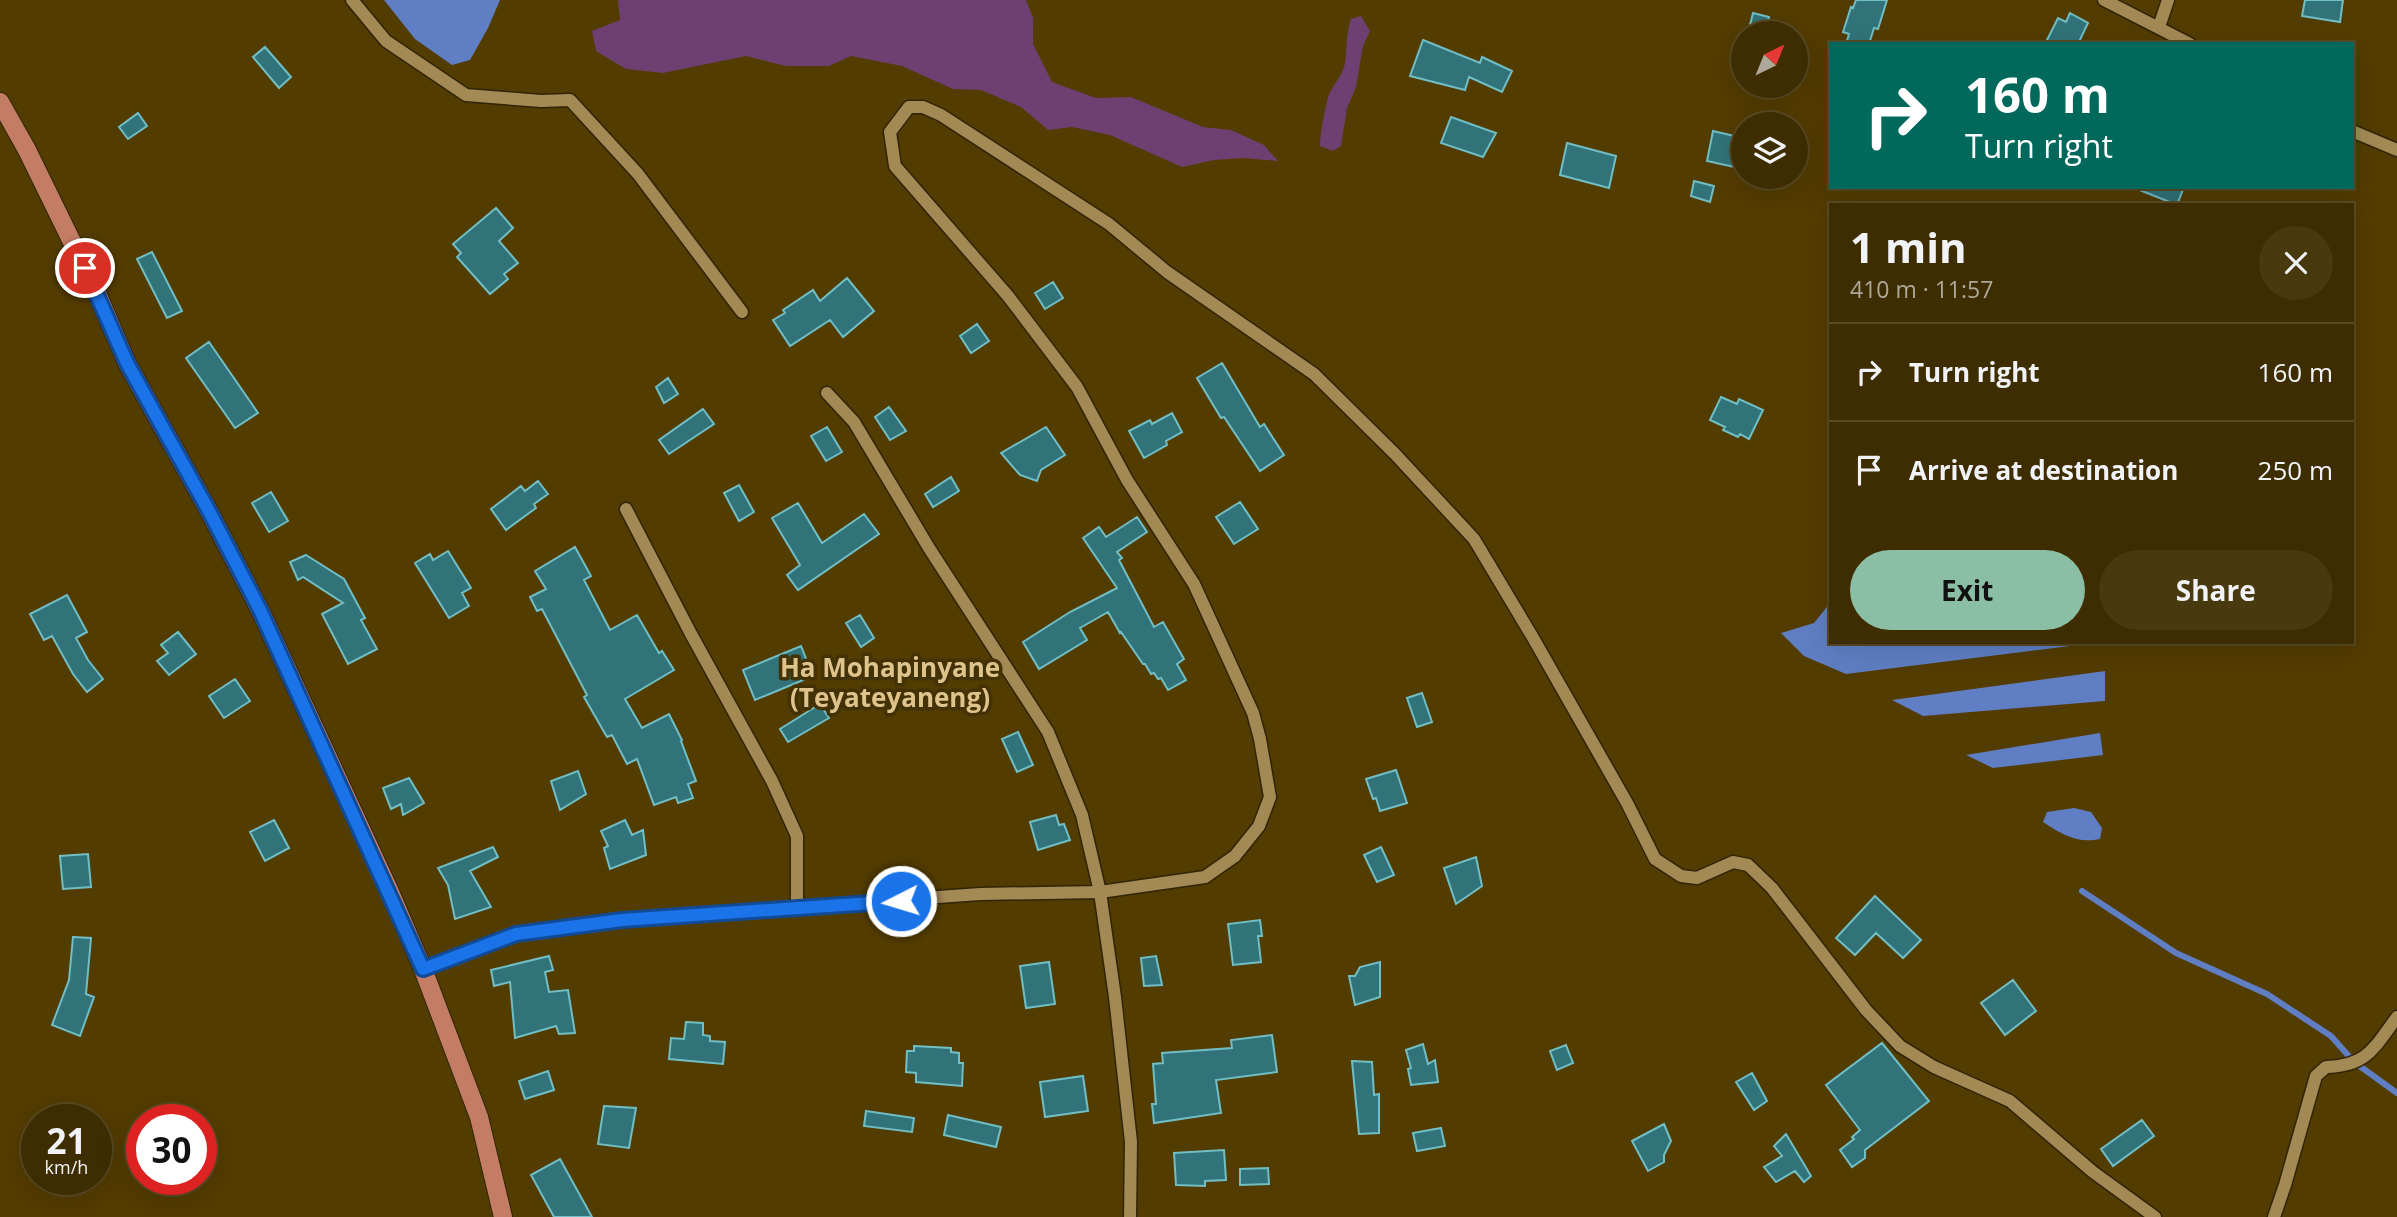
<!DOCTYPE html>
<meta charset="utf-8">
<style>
:root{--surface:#3e2d00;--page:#49390f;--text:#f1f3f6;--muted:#ada899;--line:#574922;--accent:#8abfa5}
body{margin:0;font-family:"Open Sans",sans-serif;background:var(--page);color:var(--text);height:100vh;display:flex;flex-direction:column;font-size:26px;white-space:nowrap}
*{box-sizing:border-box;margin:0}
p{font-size:23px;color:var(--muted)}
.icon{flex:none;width:38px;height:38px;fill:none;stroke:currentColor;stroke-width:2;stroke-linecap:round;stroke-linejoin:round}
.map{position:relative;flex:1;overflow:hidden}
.panel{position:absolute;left:1829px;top:203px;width:525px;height:441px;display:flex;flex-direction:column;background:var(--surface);border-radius:0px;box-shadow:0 7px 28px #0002,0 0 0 2px var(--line)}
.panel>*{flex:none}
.hud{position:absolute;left:1829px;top:42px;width:525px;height:147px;border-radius:0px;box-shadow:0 7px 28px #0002,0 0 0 2px var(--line);background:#00695c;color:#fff;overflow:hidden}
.needle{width:46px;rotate:43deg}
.controls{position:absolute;left:1731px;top:21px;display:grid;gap:14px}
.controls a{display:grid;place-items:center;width:77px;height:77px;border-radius:50%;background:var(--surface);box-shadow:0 7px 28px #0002,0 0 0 2px var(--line);font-size:35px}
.speed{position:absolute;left:21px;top:1104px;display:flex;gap:14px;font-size:35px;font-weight:700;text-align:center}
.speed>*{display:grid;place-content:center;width:91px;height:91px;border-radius:50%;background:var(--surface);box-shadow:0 7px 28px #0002,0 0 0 2px var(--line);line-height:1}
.speed small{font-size:18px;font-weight:400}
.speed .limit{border:10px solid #d22;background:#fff;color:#111}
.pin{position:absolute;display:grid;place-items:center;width:60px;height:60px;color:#fff;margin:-30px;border:4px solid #fff;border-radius:50%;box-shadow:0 2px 7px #0007}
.me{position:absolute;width:77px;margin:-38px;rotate:265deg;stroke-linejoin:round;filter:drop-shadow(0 0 5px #0008)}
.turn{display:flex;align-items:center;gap:24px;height:147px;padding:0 21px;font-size:32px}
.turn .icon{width:91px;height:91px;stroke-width:2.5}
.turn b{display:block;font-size:49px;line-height:60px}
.round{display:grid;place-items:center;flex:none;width:74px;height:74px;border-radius:37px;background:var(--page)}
.overview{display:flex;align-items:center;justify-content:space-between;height:119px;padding:0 21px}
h1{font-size:42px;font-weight:700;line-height:52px}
.primary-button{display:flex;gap:14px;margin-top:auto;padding:14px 21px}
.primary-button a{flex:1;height:80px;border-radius:42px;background:var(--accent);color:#111;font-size:28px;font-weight:700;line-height:80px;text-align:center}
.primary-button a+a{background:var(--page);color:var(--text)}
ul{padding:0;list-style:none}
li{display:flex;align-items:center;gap:21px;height:98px;padding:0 21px;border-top:2px solid var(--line)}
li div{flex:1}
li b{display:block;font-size:26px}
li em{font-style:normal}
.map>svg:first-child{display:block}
</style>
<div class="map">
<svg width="2397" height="1217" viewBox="0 0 2397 1217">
<rect width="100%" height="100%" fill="#533c00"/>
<!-- green -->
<path fill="#6d4071" d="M618,0H1026L1033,18V44L1052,82L1096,98L1131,97L1203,127L1231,130L1264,145L1278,161L1242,158L1214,160L1182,167L1110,135L1072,127L1048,130L1021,107L981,90L953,89L902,66L851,56L829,66H786L746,56L663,73L626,69L596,51L592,31L620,20Z
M1361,16L1370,31L1363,46L1356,87L1347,108L1341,146L1333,151L1320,146C1320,132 1325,110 1328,97C1332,85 1343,76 1345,63C1347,48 1346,34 1351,19Z"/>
<!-- water -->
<path fill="#5f7ec3" d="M384,0H500L488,28L470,60L452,65L415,39Z
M1830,603V642H2103L1846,674L1804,656L1781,633L1814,623Z
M2105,671V701L1923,716L1892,700Z
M2100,733L2103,755L1993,768L1966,755Z
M2074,808L2091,812L2102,828L2100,839C2077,844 2061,834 2043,822L2047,812Z"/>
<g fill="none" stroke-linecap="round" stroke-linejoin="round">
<!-- stream -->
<path stroke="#5f7ec3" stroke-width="6" d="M2082,891L2176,953L2267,994L2331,1036L2354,1062L2397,1093"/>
</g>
<!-- building -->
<path fill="#317379" stroke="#70bec6" stroke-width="2" d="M1856,0H1887L1878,29L1874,28L1869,44H1846L1849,34L1843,32L1851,7L1853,8Z
M2305,0H2343L2340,22L2302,16Z
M1753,13L1769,17L1765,33H1748Z
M2070,13L2088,23L2078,44H2045L2058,18L2066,22Z
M1423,40L1480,63L1482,57L1512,71L1502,92L1469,77L1465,90L1410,76Z
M265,47L291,77L279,88L253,57Z
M138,113L147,126L128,139L119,127Z
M1451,117L1496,133L1483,157L1441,143Z
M1713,131L1743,138L1739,168L1707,161Z
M1567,143L1616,156L1609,188L1560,175Z
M1694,181L1714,186L1710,202L1691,196Z
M2132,187H2184L2177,205Z
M496,208L513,228L499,241L518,263L504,274L508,279L490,294L457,257L461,253L453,244Z
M152,252L182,311L167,318L137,259Z
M847,278L874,311L843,337L830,320L790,346L773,320L785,313L783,310L813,290L820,301Z
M1053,282L1063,298L1045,309L1035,293Z
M977,324L989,341L971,353L960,336Z
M209,342L258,413L235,428L186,358Z
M1222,363L1260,427L1264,424L1284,455L1260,471L1224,417L1221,418L1197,378Z
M668,378L678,394L664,403L656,387Z
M1721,397L1737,404L1739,399L1763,410L1749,439L1740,434L1738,437L1723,430L1725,427L1710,420Z
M889,407L906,431L890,440L875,417Z
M703,409L714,424L669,454L659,440Z
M1172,413L1182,432L1166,441L1167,445L1144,458L1129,431L1150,420L1152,424Z
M827,427L842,452L826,461L811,436Z
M1046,427L1065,455L1041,470L1037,481L1020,475L1001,453Z
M951,477L959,491L933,507L925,494Z
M538,481L548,494L534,504L536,508L506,530L491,509L521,486L525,491Z
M739,485L754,512L739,521L724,493Z
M271,492L288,521L269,532L252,503Z
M1240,502L1258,529L1234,544L1216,517Z
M798,503L822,543L864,514L879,534L798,590L787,575L800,565L772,518Z
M1137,517L1147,532L1117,552L1122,558L1119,560L1154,627L1163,622L1184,659L1177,664L1186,680L1168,690L1161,678L1158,679L1154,673L1151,674L1145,664H1143L1121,632L1120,633L1108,612L1080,628L1087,640L1039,669L1023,642L1070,612L1117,588L1083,538L1099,527L1106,537Z
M575,547L591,576L584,580L610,630L637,615L659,653L662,651L674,670L625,699L642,728L669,714L682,740L681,741L696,781L688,784L693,798L678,803L676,797L654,805L637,759L627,764L612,735L607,737L584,697L587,695L542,609L537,611L530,597L546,589L535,571Z
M448,551L471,588L462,593L469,606L449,618L415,563L430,554L433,560Z
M306,555L344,579L365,618L361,620L377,649L348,664L322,614L343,603L303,577L298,580L290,562Z
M67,595L87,632L76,638L88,660L103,679L87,692L73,674L52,636L44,640L30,614Z
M860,615L874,638L861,647L846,623Z
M178,632L196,654L169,675L157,661L168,653L161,645Z
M801,646L813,676L755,700L743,670Z
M235,679L250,701L224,718L209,696Z
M1422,693L1432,722L1417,727L1407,698Z
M820,704L829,718L788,742L780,729Z
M1018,732L1033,765L1017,772L1002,739Z
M1396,770L1407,803L1380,811L1376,798L1373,799L1366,779Z
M578,771L586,794L560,810L551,781Z
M409,778L424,803L403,815L401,804L391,809L383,788Z
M1056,815L1059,825L1064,824L1070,840L1038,850L1030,822Z
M274,820L289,848L265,861L250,832Z
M625,820L632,835L643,830L646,855L610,869L604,848L608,846L601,831Z
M493,847L498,857L470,871L491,907L455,919L448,885L438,868Z
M1381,847L1394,875L1377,882L1364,855Z
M88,854L91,887L63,889L60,856Z
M1476,857L1482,886L1456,904L1444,868Z
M1875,896L1921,940L1903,958L1876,933L1855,955L1836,938Z
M1260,920L1262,936H1258L1261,962L1233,965L1228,924Z
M73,937L91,938L86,994L94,997L80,1036L52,1025L69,980Z
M549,956L553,970L545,972L549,992L568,990L575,1033L559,1034L556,1026L515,1038L510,982L494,986L491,970Z
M1156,956L1162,985L1144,986L1141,958Z
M1049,962L1055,1004L1026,1008L1020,966Z
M1380,962V997L1355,1005L1349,976H1355L1360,967Z
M2013,980L2036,1011L2005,1035L1981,1003Z
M686,1022L703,1023V1035L710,1036V1041L725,1042L723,1064L669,1059L671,1038L684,1039Z
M1272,1035L1277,1072L1216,1080L1221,1113L1154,1123L1152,1104H1156L1153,1064L1163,1063L1162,1053L1232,1048L1231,1040Z
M1882,1043L1929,1101L1865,1150V1158L1852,1167L1840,1150L1854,1139L1852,1137L1860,1130L1826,1085Z
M1423,1044L1428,1064L1435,1060L1438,1082L1411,1085L1408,1069L1411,1068L1406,1050Z
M1566,1045L1573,1063L1557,1070L1550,1051Z
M914,1046L951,1048V1052L959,1053V1063H963L962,1086L916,1082V1073L906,1072L907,1051H914Z
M1352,1061L1372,1062L1374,1095L1379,1094V1133L1359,1134Z
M548,1071L554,1090L525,1099L519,1081Z
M1752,1073L1767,1101L1754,1110L1736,1082Z
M1083,1076L1088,1111L1045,1117L1040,1082Z
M604,1106L636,1108L629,1148L598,1144Z
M866,1111L914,1118L912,1132L864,1126Z
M948,1115L1001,1127L996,1147L944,1135Z
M2142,1120L2154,1136L2113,1166L2101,1149Z
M1664,1124L1671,1141L1664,1155V1162L1648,1171L1632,1141Z
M1441,1128L1445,1146L1417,1151L1413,1133Z
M1786,1134L1811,1176L1804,1182L1795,1171L1776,1182L1764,1167L1782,1156L1774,1146Z
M1224,1150L1226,1180L1205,1181V1186L1176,1185L1174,1153Z
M560,1159L592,1217H554L531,1175Z
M1268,1168L1269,1184L1240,1185V1169Z"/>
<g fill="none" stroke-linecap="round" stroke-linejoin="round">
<!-- minor casing -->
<g stroke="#312408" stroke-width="15">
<path id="minor" d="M352,0L386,41L466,95L541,101L570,100L638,174L742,312
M2104,0L2190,44
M2159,27L2168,0
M2352,131L2397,150
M827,393L854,422L929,548L1048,732L1082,815L1100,892L1115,997L1131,1142L1130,1217
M626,509L691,634L772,781L797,836V909
M423,969L516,934L622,920L980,894L1100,892L1205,877L1235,856L1259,826L1270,797L1260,739L1253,713L1194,584L1127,480L1077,387L1008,296L895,166L890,132L909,107H923L941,115L1109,224L1167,272L1314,374L1395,454L1474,539L1532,636L1627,803L1655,859L1681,876L1697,878L1733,862L1748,865L1772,888L1866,1010L1900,1046L1934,1067L2010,1101L2093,1172L2155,1217
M2274,1217L2285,1185L2316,1076L2326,1067C2367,1066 2374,1048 2397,1017"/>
</g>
<!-- major casing -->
<g stroke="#312408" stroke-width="20">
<path id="major" d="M0,102L27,150L96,291L127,363L210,513L260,610L390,892L423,969L479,1117L503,1217"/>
</g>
<!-- minor -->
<use href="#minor" stroke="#a38954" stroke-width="12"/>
<!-- major -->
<use href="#major" stroke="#c47d65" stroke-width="18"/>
</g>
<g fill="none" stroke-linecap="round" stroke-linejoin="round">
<!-- route casing -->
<g stroke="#114b97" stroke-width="18">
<path id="route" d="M85,268L127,363L210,513L260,610L423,969L516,934L622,920L901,901"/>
</g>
<!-- route -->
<use href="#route" stroke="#1a73e8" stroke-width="12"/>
</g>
<g text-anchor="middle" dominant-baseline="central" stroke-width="7" stroke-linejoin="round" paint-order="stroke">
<!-- district labels -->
<g font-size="26" font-weight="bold" fill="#dfc38c" stroke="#443207">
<text x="890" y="667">Ha Mohapinyane<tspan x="890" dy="30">(Teyateyaneng)</tspan></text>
</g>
</g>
</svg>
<div class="controls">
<a><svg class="needle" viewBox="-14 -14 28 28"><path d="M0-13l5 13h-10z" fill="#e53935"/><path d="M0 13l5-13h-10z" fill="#ada899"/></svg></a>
<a><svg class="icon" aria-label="layers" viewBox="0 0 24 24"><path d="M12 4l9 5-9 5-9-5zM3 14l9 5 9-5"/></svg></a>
</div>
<div class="speed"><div>21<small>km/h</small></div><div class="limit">30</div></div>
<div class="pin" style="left:85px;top:268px;background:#d93025"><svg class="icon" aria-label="arrive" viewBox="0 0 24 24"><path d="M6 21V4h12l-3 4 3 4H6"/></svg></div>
<svg class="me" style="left:901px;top:901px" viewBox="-20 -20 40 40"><circle r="17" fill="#1a73e8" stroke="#fff" stroke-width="3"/><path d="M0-11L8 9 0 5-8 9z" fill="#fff"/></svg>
<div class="hud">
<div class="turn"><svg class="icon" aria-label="right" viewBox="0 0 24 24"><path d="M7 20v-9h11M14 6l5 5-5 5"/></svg><div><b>160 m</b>Turn right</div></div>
</div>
<section class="panel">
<div class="overview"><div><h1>1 min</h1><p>410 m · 11:57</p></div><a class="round"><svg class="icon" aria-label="close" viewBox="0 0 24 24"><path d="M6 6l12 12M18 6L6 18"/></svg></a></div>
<ul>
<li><svg class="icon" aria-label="right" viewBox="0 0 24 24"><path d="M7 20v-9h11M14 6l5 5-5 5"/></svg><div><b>Turn right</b></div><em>160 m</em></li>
<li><svg class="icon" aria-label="arrive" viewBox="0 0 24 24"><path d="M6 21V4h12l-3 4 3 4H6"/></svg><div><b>Arrive at destination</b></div><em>250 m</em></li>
</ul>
<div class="primary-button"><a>Exit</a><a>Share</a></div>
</section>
</div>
